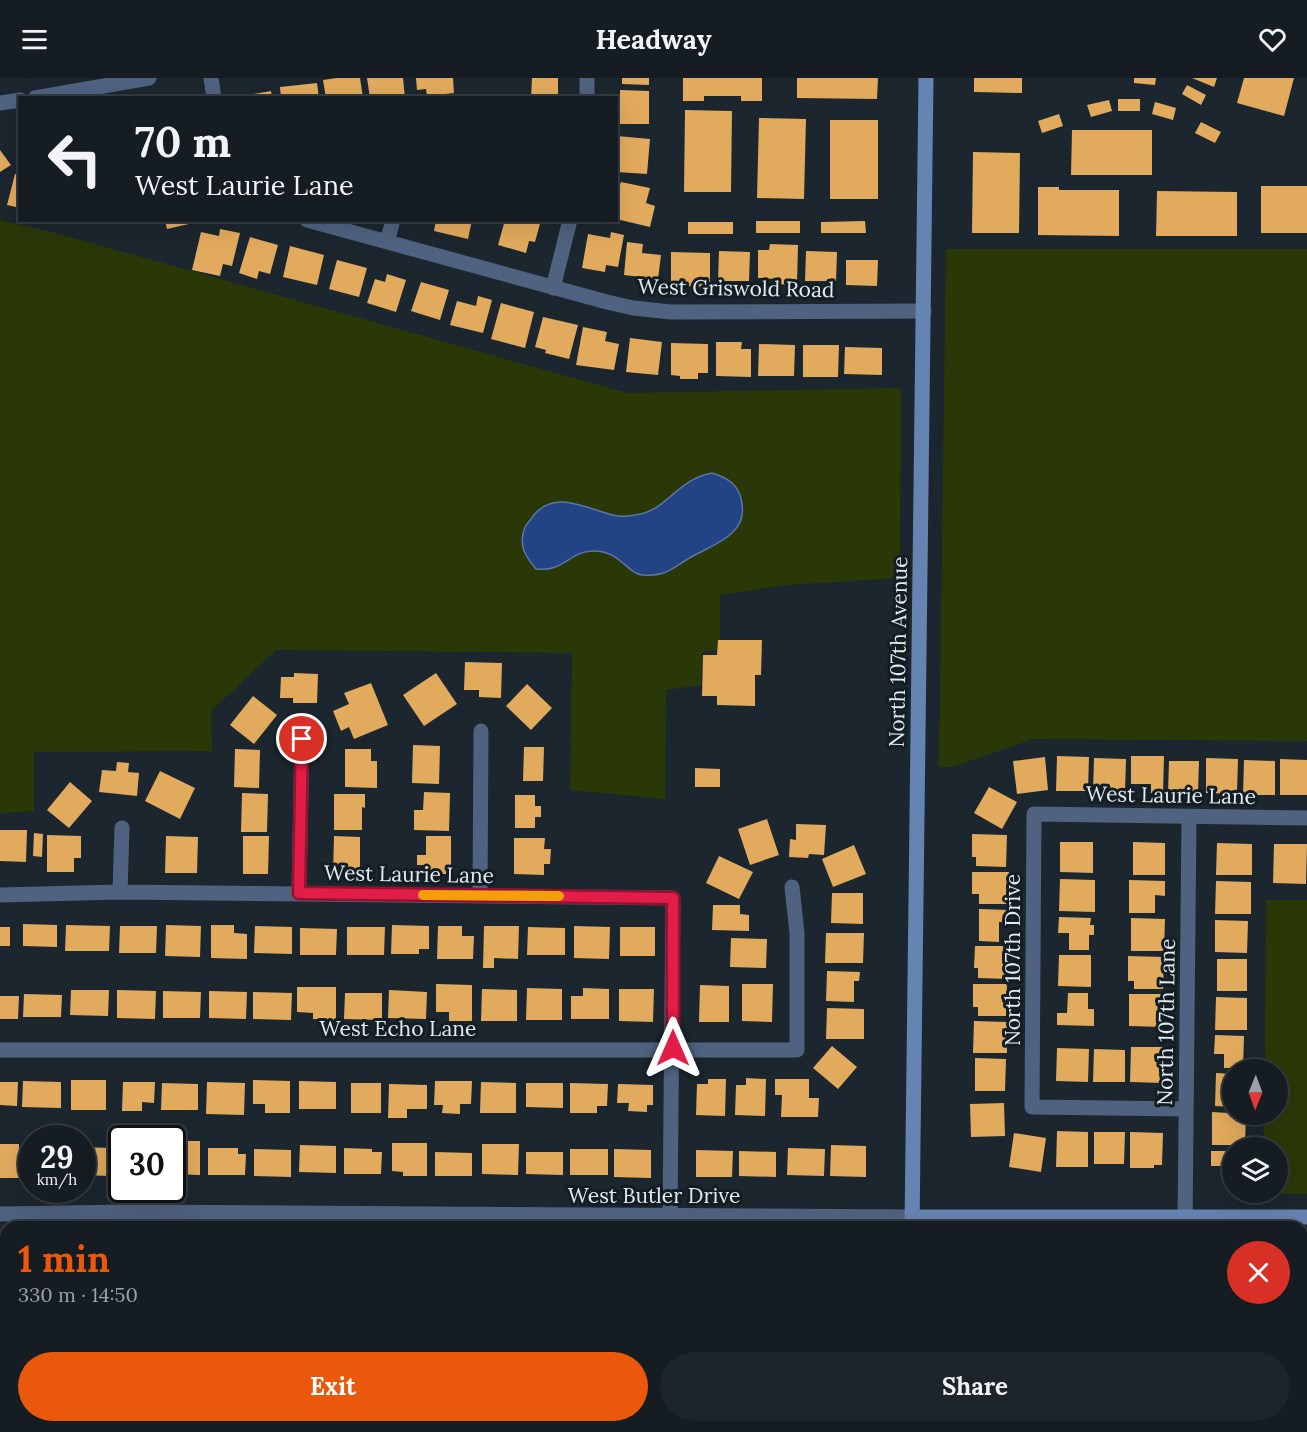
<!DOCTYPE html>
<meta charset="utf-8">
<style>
:root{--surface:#151c22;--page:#1e252a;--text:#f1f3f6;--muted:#9da1a5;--line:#343a40;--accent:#ea580c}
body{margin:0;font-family:Lora,serif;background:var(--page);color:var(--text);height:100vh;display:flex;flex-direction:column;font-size:22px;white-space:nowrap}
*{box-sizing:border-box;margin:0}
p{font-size:20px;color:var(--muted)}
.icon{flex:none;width:33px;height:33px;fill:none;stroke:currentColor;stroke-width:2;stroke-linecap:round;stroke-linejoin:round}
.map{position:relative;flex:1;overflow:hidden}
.side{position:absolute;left:0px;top:1143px;width:1308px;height:212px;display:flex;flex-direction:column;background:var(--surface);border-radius:18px 18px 0 0;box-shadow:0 6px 24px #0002,0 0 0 2px var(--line)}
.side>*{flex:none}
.top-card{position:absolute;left:18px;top:18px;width:600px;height:126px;border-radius:0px;box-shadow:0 6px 24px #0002,0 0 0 2px var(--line);background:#151c22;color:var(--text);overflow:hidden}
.needle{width:39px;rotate:181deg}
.buttons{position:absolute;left:1222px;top:981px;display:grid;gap:12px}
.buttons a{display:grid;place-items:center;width:66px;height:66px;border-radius:50%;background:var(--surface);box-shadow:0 6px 24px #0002,0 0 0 2px var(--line);font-size:30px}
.speed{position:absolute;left:18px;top:1047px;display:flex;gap:12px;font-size:30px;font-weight:700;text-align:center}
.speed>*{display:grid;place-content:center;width:78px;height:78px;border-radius:50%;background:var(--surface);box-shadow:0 6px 24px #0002,0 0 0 2px var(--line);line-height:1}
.speed small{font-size:15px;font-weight:400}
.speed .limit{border:3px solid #111;border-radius:9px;background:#fff;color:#111}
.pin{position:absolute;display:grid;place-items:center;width:51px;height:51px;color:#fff;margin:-26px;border:3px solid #fff;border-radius:50%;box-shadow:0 2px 6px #0007}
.me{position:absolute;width:66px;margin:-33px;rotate:0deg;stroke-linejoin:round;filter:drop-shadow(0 0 4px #0008)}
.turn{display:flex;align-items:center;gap:21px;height:126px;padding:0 18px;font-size:27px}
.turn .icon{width:78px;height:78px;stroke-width:2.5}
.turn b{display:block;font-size:42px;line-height:51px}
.round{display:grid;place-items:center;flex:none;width:63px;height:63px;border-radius:32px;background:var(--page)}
.summary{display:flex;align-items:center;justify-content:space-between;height:102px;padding:0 18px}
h1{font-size:36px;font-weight:700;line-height:45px;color:var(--accent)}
.primary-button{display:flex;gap:12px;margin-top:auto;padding:12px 18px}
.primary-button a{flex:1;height:69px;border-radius:36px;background:var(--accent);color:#fff;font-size:24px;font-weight:700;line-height:69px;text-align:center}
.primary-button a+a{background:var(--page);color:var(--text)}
header{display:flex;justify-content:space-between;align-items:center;height:78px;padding:0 18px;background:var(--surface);font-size:27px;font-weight:700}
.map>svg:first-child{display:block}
</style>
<header><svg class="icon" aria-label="menu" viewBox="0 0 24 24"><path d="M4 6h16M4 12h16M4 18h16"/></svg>Headway<svg class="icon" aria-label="heart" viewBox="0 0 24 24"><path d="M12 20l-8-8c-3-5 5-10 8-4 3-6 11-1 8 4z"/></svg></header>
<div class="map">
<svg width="1307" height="1354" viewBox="0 0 1307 1354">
<rect width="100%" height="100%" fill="#1c262e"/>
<!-- green -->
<path fill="#2a3808" d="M0,142L52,154L627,315L901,310L900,500L788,507L720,517V572L702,574L701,607L666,612L665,721L570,712L572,575L276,572L211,633L212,673L34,674V733L0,735Z
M946,171H1307V663L1033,661L953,689H939Z
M1266,822H1307V1116H1264V1115L1278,1114V1070L1264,1069V1037L1278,1036V992L1265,991Z
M1302,1160H1307V1354H1260V1349L1302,1348Z"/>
<!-- water -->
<path fill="#224384" stroke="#5c75a4" stroke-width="1.5" d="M712,395C728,400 740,407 742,426C747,456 715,466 693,478C674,488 668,499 643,497C627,496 619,471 591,473C568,475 564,494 536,491C525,478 518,467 525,449C527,445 531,442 533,438C556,409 589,433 618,438C625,439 634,437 641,436C667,430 679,401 712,395Z"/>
<!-- building -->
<path fill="#e2aa5d" d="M337,0H360L363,20H326L323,2Z
M367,0H403L405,20H370Z
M416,0H453L454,15L427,18L426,11L417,12Z
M532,0H558V20H531Z
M622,0H649V7L622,6Z
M683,0H762V23H741V18H704V23H683Z
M797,0H878L877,21L797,20Z
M974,0H1022V15L974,14Z
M1134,0H1156L1155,7L1134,5Z
M1192,0H1217L1214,9Z
M1244,0H1294L1284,38L1237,25Z
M317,5L319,20H281L280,9Z
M1187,7L1206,17L1201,27L1182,16Z
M620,12L649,13V46H620Z
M271,13L272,20H242V18Z
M1118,21H1140V33H1118Z
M1109,22L1112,33L1091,39L1087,27Z
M1155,24L1176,30L1173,42L1152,36Z
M685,32L732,33L731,114H684Z
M1059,36L1063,48L1042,55L1038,43Z
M759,40L806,41L804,121L757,120Z
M830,42H878V121H830Z
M1201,44L1221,54L1215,65L1195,55Z
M1072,52H1152V97H1071Z
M617,58L650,61L647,96L616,94Z
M0,72L11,87L0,94Z
M973,74L1020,75L1019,155H972Z
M15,96L20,97V130L7,127Z
M621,104L650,110L646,125L655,128L650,149L616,141V119Z
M1261,108H1307V155H1261Z
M1038,109H1059V112H1119V158L1038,157Z
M1157,113L1237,114V158H1156Z
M165,142H202V143L167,151Z
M436,142H472L468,161L434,153Z
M505,142H541L535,164L529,163L526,175L498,167Z
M756,143H800V155H756Z
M865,143L866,155H821V144Z
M688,144H733V156H688Z
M220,151L240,155L232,188L223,186L220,198L192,192L201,154L219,158Z
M611,154L624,157L618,189L606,187L605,194L582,190L588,156L610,160Z
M250,159L278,167L270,196L259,193L257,201L239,195Z
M627,164L643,166L642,175L661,177L658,201L624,197Z
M770,166L798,167L797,207L776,206V201L758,200V172H769Z
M290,168L324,177L317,207L283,199Z
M719,173L750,174L749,203H718Z
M806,173L837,174L836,203H805Z
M671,174L710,175V209L683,208V203H671Z
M337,182L367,190L359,219L329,211Z
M846,182H878L877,208L846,207Z
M387,196L406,202L396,234L367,225L375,201L385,204Z
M421,204L449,212L440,242L411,233Z
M478,218L492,222L483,255L450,247L457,223L476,228Z
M501,225L534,234L525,270L491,261Z
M543,239L578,247L569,281L545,275L546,272L535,269Z
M583,249L607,254L605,263L619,266L614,292L576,287Z
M630,260L662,264L658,297L626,294Z
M716,264H742L741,271H751V299L716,298Z
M671,265L708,266V295H698V301H680V298L671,297Z
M759,266L795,267L794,298H758Z
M803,267H839L838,299H803Z
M845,269L882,270V297L844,296Z
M718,562H762L761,597H755V628L717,627V618H702L703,577H717Z
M465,584L502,585L501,620L479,619V612H464Z
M294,595L318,596L317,625H293V620H280L281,599H294Z
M436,595L457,626L424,648L403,617Z
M371,605L388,647L354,661L349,649L341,653L333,633L349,626L344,615Z
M527,606L552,630L531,652L506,628Z
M253,618L277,637L254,666L230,647Z
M413,667L440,668L439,706L412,705Z
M524,669H544L543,703H523Z
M235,671L260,672L259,710L234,709Z
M345,671H371V683H377V710L345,709Z
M1057,678L1089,679L1088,713H1056Z
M1131,678H1164L1163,716L1151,715V706H1131Z
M1045,679L1048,712L1017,716L1013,683Z
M1094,680L1126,681L1125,715L1093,714Z
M1206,680L1238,681L1237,716L1206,715Z
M1280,681L1307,682V717H1280Z
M1244,682L1275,683V717H1243Z
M1169,683H1199L1198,716L1168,715Z
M117,684L129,685L128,694L139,695L137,718L99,714L102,692L116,693Z
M695,690L720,691V709H695Z
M160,693L195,710L180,741L145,723Z
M70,704L92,723L69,750L47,732Z
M989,709L1017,724L1002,751L974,735Z
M424,714L450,715L449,753L414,752V732H423Z
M242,715L268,716L267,754H241Z
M334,716H365V730L362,729V752H334Z
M515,717H535V728H541V739H535V750H515Z
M767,741L779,777L750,787L738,751Z
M796,746L826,747L824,777L809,776L808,780L789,779L790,761L796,762Z
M0,752H27L26,784L0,783Z
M34,755L43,756L42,779L33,778Z
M972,756L1007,757L1006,789L976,788V779H972Z
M47,757L81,758V780H74V794H47Z
M166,758L198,759L197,795H165Z
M243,758H269L268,796H243Z
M334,758L360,759V796H333Z
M426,758H451V796H425V787H417V777H426Z
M514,760H545L544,771H551L550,786H544V797L514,796Z
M1060,764H1093V795L1060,794Z
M1133,764L1165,765V797H1133Z
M1217,765L1252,766V797H1216Z
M1274,766H1307L1306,806L1273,805Z
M854,767L866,796L833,809L822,781Z
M719,778L753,794L739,821L706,805Z
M972,794H1009L1008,826H979V816H972Z
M1060,801L1095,802V834L1059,833Z
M1129,802L1165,803V818L1155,817V835H1129Z
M1216,803L1251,804V836H1215Z
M832,815H863V846L831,845Z
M713,827H740V836L749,837V853L712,852Z
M979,831L1009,832V844H999V864L979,863Z
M1059,839L1091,840L1090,847H1094V857H1089V872H1069V855H1058Z
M1131,840L1165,841L1164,873H1131Z
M1215,842L1248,843L1247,875L1215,874Z
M23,846L57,847V869L23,868Z
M66,847L110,848L109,873H65Z
M166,847L201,848L200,879L165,878Z
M211,847H234V855L247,856V881L211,880Z
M392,847L429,848V871H419V876H391Z
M120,848H157L156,875H119Z
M255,848L292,849V876L254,875Z
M438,848H462V858H474L473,881H437Z
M484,848H519L518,881L494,880V890H483Z
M574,848L610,849L609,881L574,880Z
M0,849H10V868H0Z
M347,849H385L384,877H347Z
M528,849L565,850V877H527Z
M620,849H655V878H620Z
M300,850L337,851L336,877H300Z
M826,855H864L863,885H825Z
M731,860L767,861L766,890L730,889Z
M975,868H1008V901L978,900V890H974Z
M1059,877H1091V909L1058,908Z
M1128,878L1164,879L1163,911H1134V903H1128Z
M1217,881H1247V913H1217Z
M827,893L860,894L859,903H854V924L826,923Z
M436,906L472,907V943H449V934H436Z
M742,906H773L772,944L742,943Z
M973,906H1007L1006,938H978V929H973Z
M700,907L729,908V944H699Z
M297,909H336V942L313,941V935L297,934Z
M527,910L562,911V942H526Z
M583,910L609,911V941H571V918H583Z
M482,911L517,912V943H481Z
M619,911H654L653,944L619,943Z
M71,912H109L108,938L70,937Z
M117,912L156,913L155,941L117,940Z
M389,912L427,914L426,941L388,940Z
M163,913L201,914L200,940H163Z
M209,913L247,914L246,941L209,940Z
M253,914L292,915L291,942L253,941Z
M345,915H382V942L344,941Z
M1068,915H1088V931H1094V948L1057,947V935H1067Z
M24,916L62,917L61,939H23Z
M1129,916H1163V949L1129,948Z
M0,918H19L18,941H0Z
M1216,919L1247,920V952H1215Z
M827,930L864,931V961H826Z
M974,943L1007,944V975H973Z
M1215,957L1244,958L1243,990H1224V976H1214Z
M832,968L857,989L838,1011L813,990Z
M1131,969H1164L1163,1005L1130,1004Z
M1057,970L1089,971L1088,1004L1056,1003Z
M1094,971L1125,972V1004H1093Z
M975,980L1006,981L1005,1013H975Z
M1216,995L1233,996V1029L1215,1028Z
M746,1000L766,1001L765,1038L735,1037L736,1007H746Z
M708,1001H726L725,1038L696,1037L697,1006H708Z
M775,1001H809V1020H819L818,1039H781L782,1017H775Z
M71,1002H106V1032H71Z
M253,1002L290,1003V1035H265V1026H253Z
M23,1003L61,1004V1030L22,1029Z
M299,1003L336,1004V1031H299Z
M435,1003H472L471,1026H460V1036L442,1035L443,1027H434Z
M0,1004H18L17,1028L0,1027Z
M123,1004H155L154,1025L142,1024V1033H122Z
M207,1004L245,1005L244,1037L206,1036Z
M481,1004L516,1005V1035H480Z
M162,1005L198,1006V1032H161Z
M351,1005H381V1035H351Z
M526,1005H563V1030L526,1029Z
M570,1005L608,1006L607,1028H597V1035H570Z
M389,1006L427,1007V1031H407V1040H388Z
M618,1006L653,1007V1027H647V1034L628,1033L629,1025H617Z
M1004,1025L1005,1058L971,1059L970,1026Z
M1212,1034L1246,1036L1245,1067H1212Z
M1057,1053L1088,1054V1089H1056Z
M1094,1054H1125L1124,1086H1094Z
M1130,1054L1163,1055L1162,1087H1154V1090H1130Z
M1014,1055L1046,1060L1041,1094L1009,1089Z
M180,1063H200V1097L172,1096V1069L180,1070Z
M392,1065H427V1098H403V1094L392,1093Z
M0,1066H19V1100H0Z
M482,1066H519L518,1097L482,1096Z
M300,1067L336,1068V1095L299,1094Z
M831,1067L866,1068V1099L830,1098Z
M82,1069L110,1070V1098L82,1097Z
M27,1070H32V1096H27Z
M208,1070H238V1076H246L245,1097H208Z
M344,1070L372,1071V1074H382L381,1096H344Z
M788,1070L825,1071L824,1098L787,1097Z
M254,1071L291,1072V1099L254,1098Z
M570,1071H608V1097H570Z
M614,1071L651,1072V1100L614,1099Z
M696,1072L733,1073L732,1099H696Z
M739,1073L776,1074V1099L739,1098Z
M1211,1073H1233V1105H1223V1088H1211Z
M435,1074L472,1075V1098H435Z
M526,1074H563V1097L526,1096Z
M0,1250H6V1281H0Z
M0,1317L6,1318L5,1346L0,1345Z
M128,1348H153L154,1353L128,1354Z
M405,1348H409L410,1354H387Z
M422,1348H459V1354H423Z
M466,1348H502L503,1354H466Z
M513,1348H548V1354H513Z
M570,1348H582V1354H570Z
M603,1348H638L637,1354H603Z
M659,1348H680V1354H658Z
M690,1348H725V1354H690Z
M735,1348H770V1354H735Z
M823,1348H846V1354H823Z
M1209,1348H1245V1354H1209Z
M1052,1349H1091V1354H1052Z
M1121,1350H1158V1354H1121Z"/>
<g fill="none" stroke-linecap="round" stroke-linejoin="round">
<!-- street -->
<path stroke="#4f627f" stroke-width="15" d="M211,0L214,20
M35,20L149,0
M587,20V0
M0,25L20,22
M307,142L607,224L633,230L671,234L924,233
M387,164L393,142
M553,210L570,142
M120,814L122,750
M299,815L302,661
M0,817L120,814L673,820L670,1138
M480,817L481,653
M0,972H797V855L792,809
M1186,1031L1032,1029L1034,736L1307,740
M0,1136L127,1134L912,1139
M1185,1149L1189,739
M198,1348L199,1354
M227,1354L252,1348
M791,1354V1348
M1027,1354V1348
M1182,1354V1348"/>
<!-- secondary -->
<path stroke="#6684b2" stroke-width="15" d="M912,1139H1307
M912,1149L926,0
M908,1354V1348"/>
</g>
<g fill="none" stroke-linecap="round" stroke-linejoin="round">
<!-- route casing -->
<g stroke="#92132f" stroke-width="15">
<path id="route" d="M302,661L299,815L673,820V970"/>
</g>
<!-- route -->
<use href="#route" stroke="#e11d48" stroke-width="10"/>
<!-- slow -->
<path stroke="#f59e0b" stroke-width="10" d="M423,817L559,818"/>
</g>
<g text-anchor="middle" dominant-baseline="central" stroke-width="6" stroke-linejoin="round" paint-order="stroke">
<!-- street labels -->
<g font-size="21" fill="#e3eaf0" stroke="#121d24">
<text transform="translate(736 210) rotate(1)">West Griswold Road</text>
<text transform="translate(898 574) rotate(-89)">North 107th Avenue</text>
<text transform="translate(1171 717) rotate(1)">West Laurie Lane</text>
<text transform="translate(409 796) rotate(1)">West Laurie Lane</text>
<text transform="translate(1012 882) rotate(-90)">North 107th Drive</text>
<text transform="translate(1166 944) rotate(-89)">North 107th Lane</text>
<text x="398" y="950">West Echo Lane</text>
<text x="654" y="1117">West Butler Drive</text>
</g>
</g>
</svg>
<div class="buttons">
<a><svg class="needle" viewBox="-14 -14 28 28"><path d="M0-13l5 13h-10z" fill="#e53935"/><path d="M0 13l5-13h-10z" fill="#9da1a5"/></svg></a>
<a><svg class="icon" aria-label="layers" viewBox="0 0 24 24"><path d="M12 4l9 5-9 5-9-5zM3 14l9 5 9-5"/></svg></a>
</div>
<div class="speed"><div>29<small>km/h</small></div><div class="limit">30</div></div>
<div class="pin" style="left:302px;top:661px;background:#d93025"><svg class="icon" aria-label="arrive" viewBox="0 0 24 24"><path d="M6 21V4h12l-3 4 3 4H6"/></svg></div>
<svg class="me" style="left:673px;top:970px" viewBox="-20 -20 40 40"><path d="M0-17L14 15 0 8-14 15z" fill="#e11d48" stroke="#fff" stroke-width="4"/></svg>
<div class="top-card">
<div class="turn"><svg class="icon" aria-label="left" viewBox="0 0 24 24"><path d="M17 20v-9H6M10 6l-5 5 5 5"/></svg><div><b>70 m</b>West Laurie Lane</div></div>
</div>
<section class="side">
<div class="summary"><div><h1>1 min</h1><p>330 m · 14:50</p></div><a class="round" style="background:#d93025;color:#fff"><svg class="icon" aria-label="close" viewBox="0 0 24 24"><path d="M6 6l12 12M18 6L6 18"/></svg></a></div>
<div class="primary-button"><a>Exit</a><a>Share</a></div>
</section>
</div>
